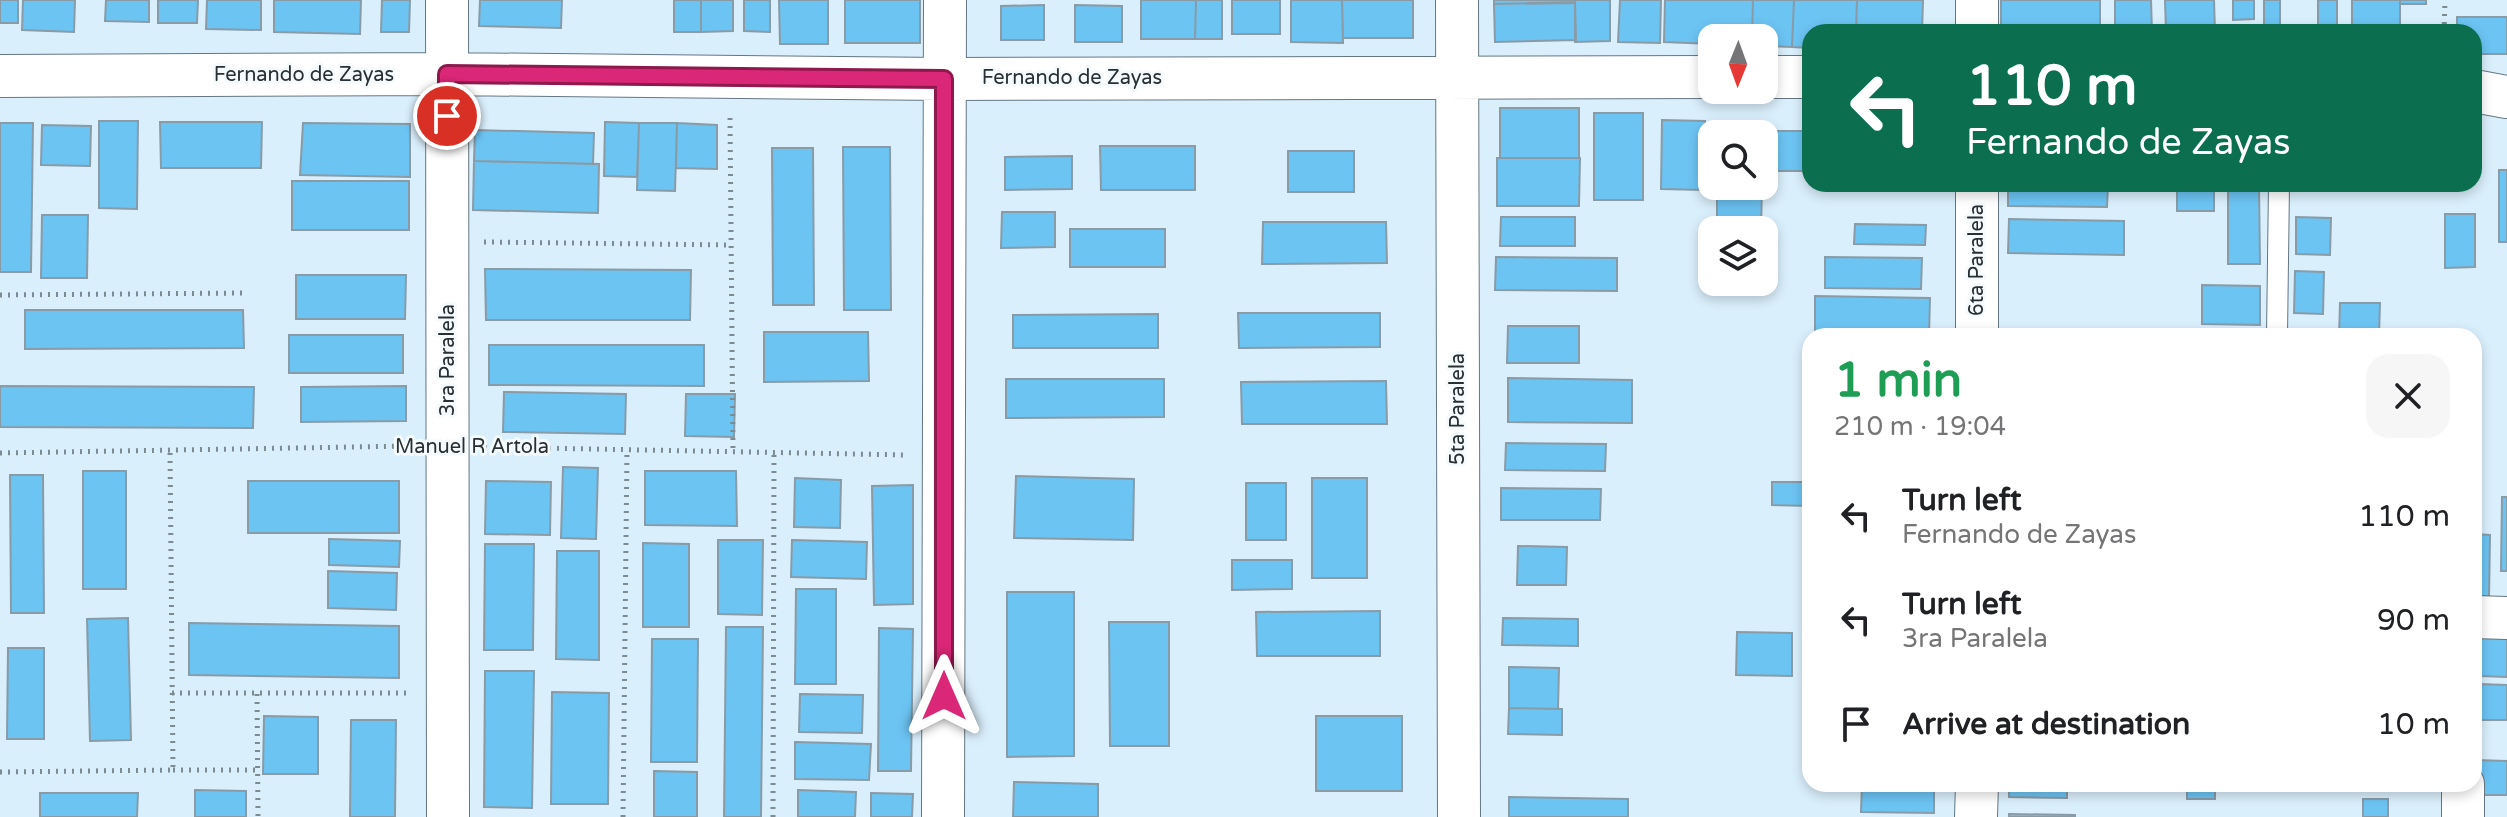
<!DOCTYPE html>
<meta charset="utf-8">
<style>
:root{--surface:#fff;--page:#f6f6f6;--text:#202124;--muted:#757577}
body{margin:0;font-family:"Varela Round",sans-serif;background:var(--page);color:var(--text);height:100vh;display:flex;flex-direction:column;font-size:30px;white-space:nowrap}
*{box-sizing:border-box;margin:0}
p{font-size:26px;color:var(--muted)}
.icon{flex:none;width:44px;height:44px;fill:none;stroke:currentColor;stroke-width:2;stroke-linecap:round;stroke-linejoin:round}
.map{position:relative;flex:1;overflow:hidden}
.details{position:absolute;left:1802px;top:328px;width:680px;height:464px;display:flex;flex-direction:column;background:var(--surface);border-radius:24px;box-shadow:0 4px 12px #0003}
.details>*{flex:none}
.guide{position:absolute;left:1802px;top:24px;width:680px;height:168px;border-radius:24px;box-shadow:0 4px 12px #0003;background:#0b6e4f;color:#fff;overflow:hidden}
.needle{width:52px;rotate:181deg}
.fabs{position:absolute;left:1698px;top:24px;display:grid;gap:16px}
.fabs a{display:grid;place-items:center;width:80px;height:80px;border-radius:16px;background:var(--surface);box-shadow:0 4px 12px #0003;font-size:40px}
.pin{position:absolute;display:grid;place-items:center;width:68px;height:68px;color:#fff;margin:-34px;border:4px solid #fff;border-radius:50%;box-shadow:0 2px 8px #0007}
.me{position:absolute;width:88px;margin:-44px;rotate:0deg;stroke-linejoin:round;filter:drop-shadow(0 0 6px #0008)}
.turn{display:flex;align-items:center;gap:28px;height:168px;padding:0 32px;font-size:36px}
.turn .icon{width:104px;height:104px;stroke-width:2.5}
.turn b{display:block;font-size:56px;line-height:68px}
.round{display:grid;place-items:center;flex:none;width:84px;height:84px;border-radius:24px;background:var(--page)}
.overview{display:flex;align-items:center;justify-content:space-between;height:136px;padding:0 32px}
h1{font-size:48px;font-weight:700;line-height:60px;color:#1e9e55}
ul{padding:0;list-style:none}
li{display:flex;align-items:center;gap:24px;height:104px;padding:0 32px}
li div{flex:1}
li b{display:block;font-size:30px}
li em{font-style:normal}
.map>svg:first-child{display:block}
</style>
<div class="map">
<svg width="2507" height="817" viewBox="0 0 2507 817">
<rect width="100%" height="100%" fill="#daeffc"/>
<!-- building -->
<path fill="#6cc4f3" stroke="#889ba7" stroke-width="2" d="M0,0H18V23H0Z
M23,0H75L74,32L22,30Z
M106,0H149V22L105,21Z
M158,0H198L197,23H158Z
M207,0H261V30L206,29Z
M274,0H361L360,34L274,32Z
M382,0H410L409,32H381Z
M480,0H562L561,28L479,26Z
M674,0H701V32H674Z
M701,0H733V31L701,32Z
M744,0H770V32L744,31Z
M779,0H828V44H780Z
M845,0H920V43H845Z
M1141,0H1196L1195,39H1141Z
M1196,0H1222V39H1195Z
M1232,0H1280V34H1232Z
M1291,0H1342L1343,43L1291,42Z
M1342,0H1413V38H1343Z
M1494,0H1575V3L1494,4Z
M1575,0H1610V41L1575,42Z
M1620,0H1661L1660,43L1618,42Z
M1665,0H1753L1752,38H1712V44L1664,42Z
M1753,0H1794L1792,47L1764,46V38H1752Z
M1794,0H1857L1856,32H1810V48L1792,47Z
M1857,0H1923L1922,32H1856Z
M2001,0H2100V32H2001Z
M2115,0H2151L2152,32H2115Z
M2165,0H2214L2215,32H2166Z
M2233,0H2254V19L2233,20Z
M2264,0H2280V32L2264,31Z
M2318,0H2337V32H2318Z
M2352,0H2400V32H2352Z
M2400,0H2426V4H2400Z
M1575,2L1576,40L1495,42L1494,4Z
M1044,5V40H1001V6Z
M1075,5L1122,6V42H1075Z
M2457,17H2507V54H2474V32H2457Z
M1500,108H1579V158H1500Z
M1594,113H1643V200H1594Z
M1662,120L1705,121L1703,190L1661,189Z
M99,121H138L137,209L99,208Z
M160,122H262L261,168H161Z
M605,122L639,123L637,177L604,176Z
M0,123H33L31,272H0Z
M303,123L410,124V177L300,175Z
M639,123H677L675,191L637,190Z
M677,123L717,125V169L676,168Z
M42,125L91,126L90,166L41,165Z
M1719,126L1763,127L1762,134H1718Z
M475,130L594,133L593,164L474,161Z
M1774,131H1810V171H1773Z
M1100,146H1195V190H1101Z
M843,147H890L891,310H844Z
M772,148H813L814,305H773Z
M1288,151H1354V192H1288Z
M1072,156V189L1005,190V157Z
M1497,158H1580L1579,206H1497Z
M474,161L599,164L598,213L473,210Z
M2499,170H2507V242H2499Z
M292,181H409V230H292Z
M2008,184H2108L2107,207L2008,206Z
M2177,184H2214V211H2177Z
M2228,184H2259L2260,264H2228Z
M2373,184H2400V190H2373Z
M1717,186H1762L1761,230H1717Z
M1002,212H1055V247L1001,248Z
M2445,214H2475V267L2445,268Z
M42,215H88L87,278H41Z
M1501,217H1575V246H1500Z
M2296,217L2331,218L2330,255L2296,254Z
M2009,219L2124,221V255L2008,253Z
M1263,222H1386L1387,263L1262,264Z
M1855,224L1926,225L1925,245L1854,244Z
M1070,229H1165V267H1070Z
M1496,257L1617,258V291L1495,290Z
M1825,257L1922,258L1921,289L1825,288Z
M485,269L691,270L690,320H486Z
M2295,271L2324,272L2323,314L2294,313Z
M296,275H406L405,319H296Z
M2202,285L2260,286V325L2202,324Z
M1815,296L1930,298L1929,336L1815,335Z
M2340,303H2380L2379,336H2339Z
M25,310H243L244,348L25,349Z
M1238,313H1380V347L1239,348Z
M1158,314V348H1013V315Z
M1508,326H1579V363H1507Z
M764,332H868L869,381L764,382Z
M289,335H403V373H289Z
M489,345H704V386L489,385Z
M1508,378L1632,380V423L1508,422Z
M1006,379H1164V417L1006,418Z
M1386,381L1387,424H1242L1241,382Z
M0,386L254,387L253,428L0,427Z
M406,386V421L301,422V387Z
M504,392L626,394L625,434L503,432Z
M686,394H735L734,437L685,436Z
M1506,443L1606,444L1605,471L1505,470Z
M563,467L598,468L596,539L561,538Z
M83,471H126V589H83Z
M645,471H736L737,526L645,525Z
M10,475H43L44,613H11Z
M1016,476L1134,479L1133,540L1014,538Z
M795,478L841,480L840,528L794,527Z
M1312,478H1367V578H1312Z
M248,481H399V533H248Z
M486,481L551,482L550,535L485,534Z
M1772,482H1810V506L1772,505Z
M1246,483H1286V540H1246Z
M913,485V604L874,605L872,486Z
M1501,488L1601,489L1600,520H1501Z
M2502,497H2507V571H2501Z
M2474,534L2490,535L2489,597L2474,596Z
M329,539L400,541L399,567L329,565Z
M718,540H763L762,615L718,614Z
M792,540L867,542L866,579L791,577Z
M643,543L689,544V627H643Z
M485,544H534L533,650H484Z
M1518,546L1567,547L1566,585H1517Z
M557,551H599V660L556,659Z
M1232,560H1292V589L1232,590Z
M328,571L397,573L396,610L328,608Z
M796,589H836V684H795Z
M1007,592H1074V756L1007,757Z
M1380,611V656H1257L1256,612Z
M128,618L131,740L90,741L87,619Z
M1503,618L1578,619V646L1502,645Z
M1109,622H1169V746H1110Z
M189,623L399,626V678L189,675Z
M726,627H763L761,817H724Z
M879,628L913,629L911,771H878Z
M1737,632L1792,633V676L1736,675Z
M2481,637L2507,638V677L2480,676Z
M652,639H698L697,762H651Z
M8,648H44V739H7Z
M1509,667L1559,668L1558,709L1509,708Z
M485,671H534L532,808L484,807Z
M2479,684L2507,685V720H2479Z
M552,692L609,693L608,804H551Z
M800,694L863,695L862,733L799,732Z
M1509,708L1562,709V735L1508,734Z
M264,716L318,717V774H263Z
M1316,716H1402V791H1316Z
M351,720H396L395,817H350Z
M795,742L871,744L869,780L795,779Z
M2475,760L2507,761V795H2474Z
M654,771L697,772V817H654Z
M1014,782L1098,784V817H1013Z
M1862,784H1934V813L1861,812Z
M2009,784H2067V798L2009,797Z
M2187,784H2215V799H2187Z
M2361,784H2433V790L2360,789Z
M195,790L246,791V817H195Z
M798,790L856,792L855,817H798Z
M40,793H138L137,817H40Z
M871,793L913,794L912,817H871Z
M1509,797L1628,799V817H1509Z
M2363,799H2388V817H2363Z
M2009,814L2075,815V817H2009Z"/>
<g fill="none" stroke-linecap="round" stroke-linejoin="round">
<!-- service casing -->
<g stroke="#647782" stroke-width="22">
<path id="service" d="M2277,336L2279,184"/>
</g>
<!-- minor casing -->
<g stroke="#647782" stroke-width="44">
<path id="minor" d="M447,0L448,817
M1457,0L1459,817
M1977,32V0
M0,76L447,74L944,79L1712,77
M1764,77H1810
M2474,91L2507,97
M1977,184V336
M2474,617L2507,618
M943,817L945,0
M1976,817L1977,784
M2463,817V784"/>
</g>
<!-- path -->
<path stroke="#7c8a92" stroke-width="5" stroke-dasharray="2 6" stroke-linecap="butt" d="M2444,32L2445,0
M730,118L733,452
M484,242L731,245
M0,295L243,293
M485,447L907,455
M0,453L411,446
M172,693H411
M257,694L258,817
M173,770H259
M0,772L173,770L170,450
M623,817L627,449
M773,817L774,452"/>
<!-- service -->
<use href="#service" stroke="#fff" stroke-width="20"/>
<!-- minor -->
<use href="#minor" stroke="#fff" stroke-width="42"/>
</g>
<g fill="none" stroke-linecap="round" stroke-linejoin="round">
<!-- route casing -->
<g stroke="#8e194d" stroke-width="20">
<path id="route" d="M447,116V74L944,79V696"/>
</g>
<!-- route -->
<use href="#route" stroke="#db2777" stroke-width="14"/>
</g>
<g text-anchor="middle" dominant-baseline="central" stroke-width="6" stroke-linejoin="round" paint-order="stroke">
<!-- street labels -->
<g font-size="20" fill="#283034" stroke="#f5fafc">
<text x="304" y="75">Fernando de Zayas</text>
<text x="1072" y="78">Fernando de Zayas</text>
<text transform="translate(1977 260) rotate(-90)">6ta Paralela</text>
<text transform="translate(448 360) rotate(-90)">3ra Paralela</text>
<text transform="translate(1458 409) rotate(-90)">5ta Paralela</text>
<text x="472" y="447">Manuel R Artola</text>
</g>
</g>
</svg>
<div class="fabs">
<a><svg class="needle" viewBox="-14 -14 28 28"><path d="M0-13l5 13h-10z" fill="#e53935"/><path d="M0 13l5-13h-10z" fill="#757577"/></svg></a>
<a><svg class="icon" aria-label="search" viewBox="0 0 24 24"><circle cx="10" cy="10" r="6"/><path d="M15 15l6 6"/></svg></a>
<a><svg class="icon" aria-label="layers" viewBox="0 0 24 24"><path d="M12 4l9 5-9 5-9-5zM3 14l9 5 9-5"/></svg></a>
</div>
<div class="pin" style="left:447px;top:116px;background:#d93025"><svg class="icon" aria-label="arrive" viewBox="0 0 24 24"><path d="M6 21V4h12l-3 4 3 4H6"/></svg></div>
<svg class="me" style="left:944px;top:696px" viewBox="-20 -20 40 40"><path d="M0-17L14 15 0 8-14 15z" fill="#db2777" stroke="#fff" stroke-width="4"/></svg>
<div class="guide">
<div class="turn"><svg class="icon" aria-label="left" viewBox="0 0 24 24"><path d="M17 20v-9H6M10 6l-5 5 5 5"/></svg><div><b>110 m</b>Fernando de Zayas</div></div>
</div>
<section class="details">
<div class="overview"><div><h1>1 min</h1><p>210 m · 19:04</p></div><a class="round"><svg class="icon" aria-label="close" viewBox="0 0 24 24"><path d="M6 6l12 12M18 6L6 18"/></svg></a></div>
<ul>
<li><svg class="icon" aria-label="left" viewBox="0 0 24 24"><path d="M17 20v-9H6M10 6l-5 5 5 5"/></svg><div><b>Turn left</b><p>Fernando de Zayas</p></div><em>110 m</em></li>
<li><svg class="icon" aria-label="left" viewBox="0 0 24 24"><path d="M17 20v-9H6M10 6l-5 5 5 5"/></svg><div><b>Turn left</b><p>3ra Paralela</p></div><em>90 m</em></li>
<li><svg class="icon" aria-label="arrive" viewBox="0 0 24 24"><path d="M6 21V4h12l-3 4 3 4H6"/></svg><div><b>Arrive at destination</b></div><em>10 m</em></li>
</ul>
</section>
</div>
